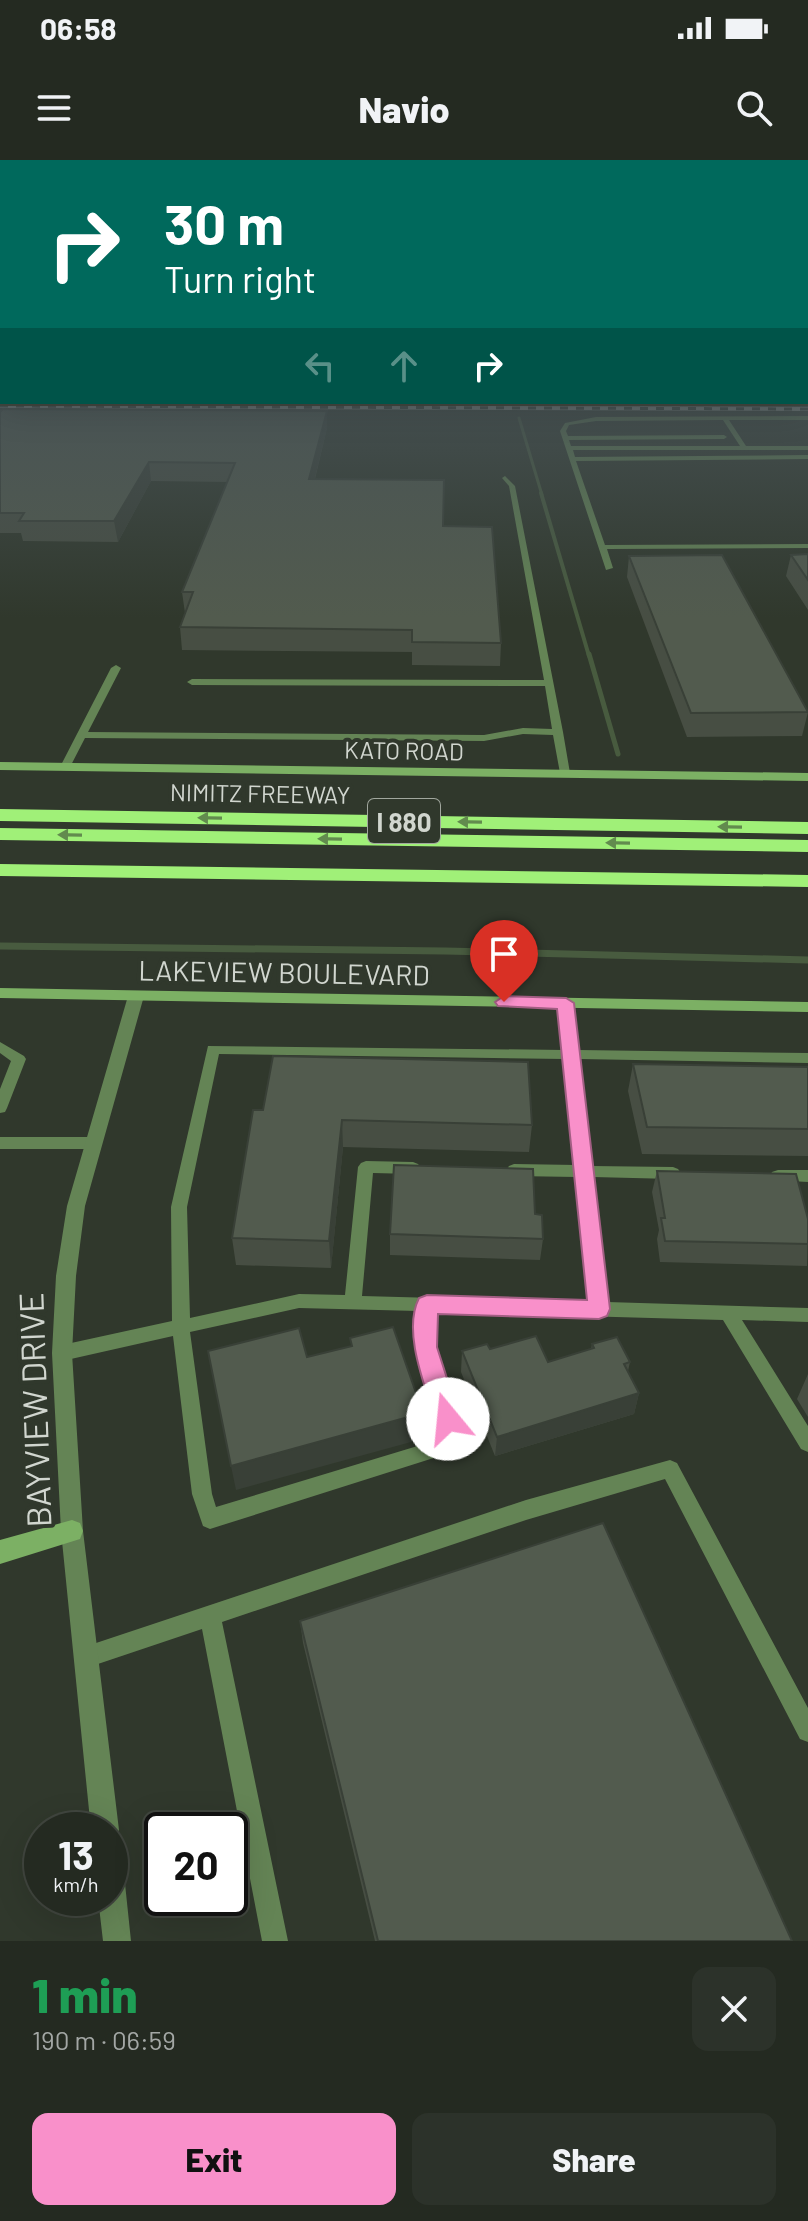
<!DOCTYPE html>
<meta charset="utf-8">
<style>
:root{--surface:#242a21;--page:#2c322a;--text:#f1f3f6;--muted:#a3a7a5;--line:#41463f;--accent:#f990ca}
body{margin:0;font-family:Barlow,sans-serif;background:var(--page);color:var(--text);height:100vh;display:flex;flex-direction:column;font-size:30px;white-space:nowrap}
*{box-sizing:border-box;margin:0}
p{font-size:26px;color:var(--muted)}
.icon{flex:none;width:44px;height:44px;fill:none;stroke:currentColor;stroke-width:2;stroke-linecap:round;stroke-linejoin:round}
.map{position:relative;height:1781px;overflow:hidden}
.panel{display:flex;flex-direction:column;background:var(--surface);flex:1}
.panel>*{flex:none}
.banner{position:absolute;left:0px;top:0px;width:808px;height:244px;box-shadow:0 8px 32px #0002,0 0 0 2px var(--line);background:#00695c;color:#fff;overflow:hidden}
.speed{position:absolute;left:24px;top:1652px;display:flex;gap:16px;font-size:40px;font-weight:700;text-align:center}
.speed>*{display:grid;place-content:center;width:104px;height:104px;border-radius:50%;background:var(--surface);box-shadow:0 8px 32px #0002,0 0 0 2px var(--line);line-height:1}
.speed small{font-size:20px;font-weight:400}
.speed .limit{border:4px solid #111;border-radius:12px;background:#fff;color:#111}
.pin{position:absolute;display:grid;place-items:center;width:68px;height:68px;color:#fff;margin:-82px -34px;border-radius:50% 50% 50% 0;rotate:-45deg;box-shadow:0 0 8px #0007}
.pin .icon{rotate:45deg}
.me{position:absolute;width:88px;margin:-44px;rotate:343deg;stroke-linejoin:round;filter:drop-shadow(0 0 6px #0008)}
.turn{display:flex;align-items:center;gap:28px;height:168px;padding:0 32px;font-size:36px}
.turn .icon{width:104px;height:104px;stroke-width:2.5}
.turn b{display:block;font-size:56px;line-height:68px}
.lanes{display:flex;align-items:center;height:76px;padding:0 32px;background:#0003;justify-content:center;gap:40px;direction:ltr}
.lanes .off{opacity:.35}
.round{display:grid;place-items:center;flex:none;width:84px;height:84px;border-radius:16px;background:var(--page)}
.overview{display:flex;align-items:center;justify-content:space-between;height:136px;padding:0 32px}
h1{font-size:48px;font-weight:800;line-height:60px;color:#1e9e55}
.cta{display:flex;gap:16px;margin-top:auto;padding:16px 32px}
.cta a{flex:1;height:92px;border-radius:16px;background:var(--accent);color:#111;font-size:32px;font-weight:800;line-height:92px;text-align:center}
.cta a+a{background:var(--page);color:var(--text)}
.status{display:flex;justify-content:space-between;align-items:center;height:56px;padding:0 40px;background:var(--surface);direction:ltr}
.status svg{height:22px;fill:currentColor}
header{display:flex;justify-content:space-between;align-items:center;height:104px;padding:0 32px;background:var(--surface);font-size:36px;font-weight:800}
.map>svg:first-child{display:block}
</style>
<div class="status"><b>06:58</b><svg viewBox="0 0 49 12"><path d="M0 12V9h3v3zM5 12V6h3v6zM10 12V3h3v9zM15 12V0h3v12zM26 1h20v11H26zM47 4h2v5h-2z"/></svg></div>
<header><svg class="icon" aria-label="menu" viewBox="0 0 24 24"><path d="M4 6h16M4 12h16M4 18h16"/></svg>Navio<svg class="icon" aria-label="search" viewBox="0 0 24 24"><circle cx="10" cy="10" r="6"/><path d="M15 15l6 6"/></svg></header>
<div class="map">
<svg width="808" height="1781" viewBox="0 0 808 1781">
<rect width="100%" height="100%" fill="#30382c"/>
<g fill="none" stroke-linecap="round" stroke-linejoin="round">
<!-- stream-far3 -->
<path stroke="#485b3f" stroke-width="3" d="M519,258L542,335"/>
<!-- stream-far2 -->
<path stroke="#485b3f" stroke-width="4" d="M541,333L589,496"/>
<!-- stream-far1 -->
<path stroke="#485b3f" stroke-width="5" d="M589,494L618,594"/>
<!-- stream -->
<path stroke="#485b3f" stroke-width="7" d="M0,786L445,791L808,800"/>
<!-- lane -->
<path fill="#648455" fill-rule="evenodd" d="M0,213H2V217H0Z
M808,256V260H729L746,286H808V290H573L575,297L808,295V299L576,301L605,385L808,384V388L607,389L613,408L606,410L560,271L565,263L596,257ZM723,260L740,286H571L569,280L724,279L727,277L724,275L568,276L566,271L569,265L596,261Z
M505,316L515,326L563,572L570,613L569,615L565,616L560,613L553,575L523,574L484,581L85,578L69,609L65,610L60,607L111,508L116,505L121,508L88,572L484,575L523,568L552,569L545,526L192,525L187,522L192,519L544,520L509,326L502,318Z
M566,839L573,843L578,890L808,893V903L579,899L591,1006L673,1007L678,1009L681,1013L678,1017L673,1019L593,1017L607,1142L808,1148V1162L742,1160L808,1266V1292L801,1289L723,1160L435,1152L434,1187L464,1283L462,1289L210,1369L203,1366L192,1334L173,1176L62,1201L56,1198L53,1193L56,1188L62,1185L172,1161L171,1047L208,886L564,890L559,843ZM219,894L565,899L576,1005L514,1004L509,1006L506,1010L509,1014L514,1016L577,1017L590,1142L362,1136L373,1013L413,1014L418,1012L421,1008L418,1004L413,1002L366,1001L361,1003L358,1007L345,1135L299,1134L190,1158L187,1047ZM299,1148L418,1151L416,1187L444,1278L216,1347L212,1334L190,1172Z
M0,882L24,896L26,899L7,948L5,952L0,953V929L11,901L0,893Z
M0,977H92L97,979L100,983L97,987L92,989H0Z
M778,1010H808V1022L772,1020L770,1016L772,1012Z
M670,1300L677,1303L808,1548V1582L800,1579L665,1319L526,1360L222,1462L288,1781H262L202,1469L86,1508L78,1505L75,1497L78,1489L526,1340Z"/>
<!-- street -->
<path fill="#648455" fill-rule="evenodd" d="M136,831L144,836L85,1046L76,1116L72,1193L83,1371L119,1670L115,1680L110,1682V1670H91L61,1371L52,1193L56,1116L67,1046L128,836Z
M110,1700L120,1704L124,1714L131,1781H103L98,1738H110Z"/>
<!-- secondary -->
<path fill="#7cb064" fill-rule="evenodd" d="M0,602L808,613V621L0,610Z
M0,828L808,842V852L0,838Z
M72,1360L80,1363L83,1371L80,1379L0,1404V1380Z"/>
<!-- highway -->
<path fill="#a0f078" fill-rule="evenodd" d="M0,649L808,662V674L0,661Z
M0,668L808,680V692L0,680Z
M0,704L808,715V727L0,716Z"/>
<!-- rail casing -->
<g stroke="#bdc2bb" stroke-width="4">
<path id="rail" d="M0,246L808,249"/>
</g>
<!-- rail -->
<use href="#rail" stroke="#30382c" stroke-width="3" stroke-dasharray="8" stroke-linecap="butt"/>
</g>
<!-- wall -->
<path fill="#474e43" d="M0,252L327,268L315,319L443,366L501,483L500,506L412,505V492L182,490L180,467L185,453L182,432L228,322L151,321L118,382L23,381L21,373H0Z
M808,394V450L786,416L791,395Z
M629,396L808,552L802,576L687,577L627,417Z
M633,904L808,907V996L642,994L628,931Z
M253,950L532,965L529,992L343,987L331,1108L236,1105L232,1078Z
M657,1011L808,1059L807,1106L660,1102L657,1079L659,1070L652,1032Z
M535,1054L543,1079L540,1100L390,1095V1074Z
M592,1184L630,1202L628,1211L639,1233L634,1254L495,1296L461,1212L462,1191L490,1189L548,1202L591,1189Z
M808,1214V1257L797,1239Z
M300,1461L792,1781H375L303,1483Z"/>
<!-- shaded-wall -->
<path fill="#394037" d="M327,251V268L310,338L309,319Z
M149,302L151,321L118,382L114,361Z
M342,960L343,987L331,1108L329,1081Z
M639,1233L634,1254L495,1296L497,1277Z
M423,1253L422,1279L236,1330L231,1306Z"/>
<!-- building -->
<path fill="#525b4e" stroke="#394037" stroke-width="2" d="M3,249L327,251L309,319L444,320L443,366L492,367L501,483L412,482V470L180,467L193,432H182L235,303L149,302L114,361H19L24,353H0V252Z
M808,394V420L791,395Z
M722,395L808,552L691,553L629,396Z
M273,896L528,902L532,965L342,960L329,1081L232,1078L253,950H263Z
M633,904L808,907V969L647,967Z
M394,1005L533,1009L535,1054L542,1055L543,1079L390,1074Z
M657,1011L796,1014L808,1059V1084L665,1081L661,1058H665Z
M393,1167L423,1253L231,1306L208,1191L299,1168L307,1197L352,1186L350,1178Z
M536,1176L548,1202L594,1188L592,1184L617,1177L630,1202L624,1204L639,1233L497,1277L462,1191L487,1184L490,1189Z
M603,1363L792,1781H378L300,1461Z"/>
<!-- one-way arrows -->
<defs><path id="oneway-solid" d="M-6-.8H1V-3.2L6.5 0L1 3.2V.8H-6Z" transform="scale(2)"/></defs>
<g fill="#628b4e">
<use href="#oneway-solid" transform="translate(210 658) rotate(-179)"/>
<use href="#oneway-solid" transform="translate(470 662) rotate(-179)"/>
<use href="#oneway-solid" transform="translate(730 667) rotate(-179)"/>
<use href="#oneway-solid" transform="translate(70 675) rotate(-179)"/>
<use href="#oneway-solid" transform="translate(330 679) rotate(-179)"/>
<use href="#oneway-solid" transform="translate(618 683) rotate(-179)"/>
</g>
<!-- sky -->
<linearGradient id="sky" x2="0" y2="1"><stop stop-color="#1a1f18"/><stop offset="0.45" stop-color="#485356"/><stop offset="1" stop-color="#485356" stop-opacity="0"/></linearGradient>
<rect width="808" height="458" fill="url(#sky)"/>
<!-- route -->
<path fill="#f990ca" stroke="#a25e83" stroke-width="2" d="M504,836L566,838L574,843L610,1149L607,1156L599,1159L438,1154L437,1187L460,1259L456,1267L448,1270L439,1267L435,1259C425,1226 402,1171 419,1138L427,1135L587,1140L557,849L498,846L495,842Z"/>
<g text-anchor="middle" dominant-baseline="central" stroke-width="8" stroke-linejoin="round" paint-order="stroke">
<!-- far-street labels -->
<g font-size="24" fill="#d1d6cf" stroke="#30382c">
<text transform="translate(404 590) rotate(1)">KATO ROAD</text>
<text transform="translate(260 633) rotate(1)">NIMITZ FREEWAY</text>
</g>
<!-- shield labels -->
<rect fill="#30382c" stroke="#a1a79e" stroke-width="2" x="368" y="639" width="72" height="44" rx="6"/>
<g font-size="26" font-weight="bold" fill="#d1d6cf">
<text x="404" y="661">I 880</text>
</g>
<!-- street labels -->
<g font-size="28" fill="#d1d6cf" stroke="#30382c">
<text transform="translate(284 812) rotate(1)">LAKEVIEW BOULEVARD</text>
</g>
<!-- near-street labels -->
<g font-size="34" fill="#d1d6cf" stroke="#30382c">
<text transform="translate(34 1250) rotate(-92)">BAYVIEW DRIVE</text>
</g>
</g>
</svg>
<div class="speed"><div>13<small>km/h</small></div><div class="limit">20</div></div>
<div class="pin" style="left:504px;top:842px;background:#d93025"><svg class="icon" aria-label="arrive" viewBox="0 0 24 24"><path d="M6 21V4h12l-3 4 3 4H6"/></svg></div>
<svg class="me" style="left:448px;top:1259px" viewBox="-20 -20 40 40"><circle r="19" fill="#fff"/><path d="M0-13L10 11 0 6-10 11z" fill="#f990ca"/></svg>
<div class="banner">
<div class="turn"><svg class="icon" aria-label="right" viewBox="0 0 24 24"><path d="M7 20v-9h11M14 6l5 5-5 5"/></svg><div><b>30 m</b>Turn right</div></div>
<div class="lanes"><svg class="icon off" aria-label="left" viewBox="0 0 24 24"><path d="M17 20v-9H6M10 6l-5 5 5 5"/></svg><svg class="icon off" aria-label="ahead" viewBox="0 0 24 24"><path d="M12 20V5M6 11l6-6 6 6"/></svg><svg class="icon" aria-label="right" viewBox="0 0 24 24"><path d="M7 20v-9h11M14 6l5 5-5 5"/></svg></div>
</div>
</div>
<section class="panel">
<div class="overview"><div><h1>1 min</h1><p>190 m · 06:59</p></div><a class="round"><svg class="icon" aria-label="close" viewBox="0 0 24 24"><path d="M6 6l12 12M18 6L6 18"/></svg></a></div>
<div class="cta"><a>Exit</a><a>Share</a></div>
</section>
